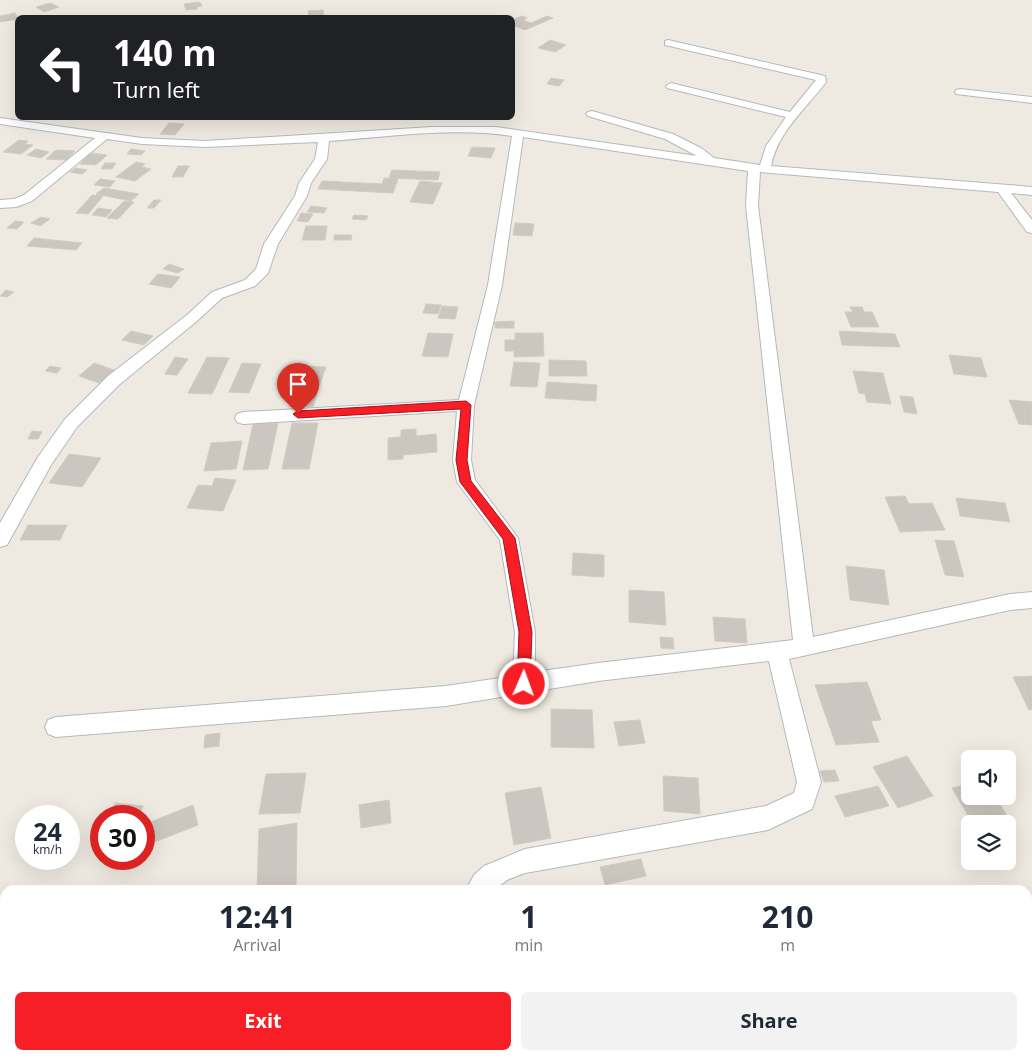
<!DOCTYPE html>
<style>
:root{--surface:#fff;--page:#f2f2f3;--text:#1f2937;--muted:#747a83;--accent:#f71e26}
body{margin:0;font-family:"Open Sans",sans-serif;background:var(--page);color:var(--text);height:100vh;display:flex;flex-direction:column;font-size:19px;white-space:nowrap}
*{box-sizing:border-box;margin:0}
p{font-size:16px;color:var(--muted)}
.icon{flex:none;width:28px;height:28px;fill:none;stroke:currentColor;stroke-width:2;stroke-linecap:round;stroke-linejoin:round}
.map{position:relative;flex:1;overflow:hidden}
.drawer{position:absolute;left:0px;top:885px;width:1032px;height:175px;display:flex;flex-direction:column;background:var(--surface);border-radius:15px 15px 0 0;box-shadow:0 5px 20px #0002}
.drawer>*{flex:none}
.hud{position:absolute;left:15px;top:15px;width:500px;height:105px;border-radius:8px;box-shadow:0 5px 20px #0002;background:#202124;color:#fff;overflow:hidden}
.buttons{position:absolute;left:961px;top:750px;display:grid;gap:10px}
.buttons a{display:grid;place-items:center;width:55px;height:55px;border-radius:8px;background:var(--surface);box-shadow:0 5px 20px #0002;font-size:25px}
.speed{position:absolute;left:15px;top:805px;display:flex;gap:10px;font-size:25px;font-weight:700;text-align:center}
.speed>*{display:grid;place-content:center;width:65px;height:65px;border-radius:50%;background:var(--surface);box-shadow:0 5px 20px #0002;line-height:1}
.speed small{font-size:12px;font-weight:400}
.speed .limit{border:8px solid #d22;background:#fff;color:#111}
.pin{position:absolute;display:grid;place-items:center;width:42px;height:42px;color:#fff;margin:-51px -21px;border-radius:50% 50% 50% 0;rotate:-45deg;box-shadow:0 0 5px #0007}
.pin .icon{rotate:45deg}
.me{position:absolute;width:55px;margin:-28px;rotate:2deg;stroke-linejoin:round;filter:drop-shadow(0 0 4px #0008)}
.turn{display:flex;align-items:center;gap:18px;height:105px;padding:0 15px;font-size:22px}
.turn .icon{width:65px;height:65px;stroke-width:2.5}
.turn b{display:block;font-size:35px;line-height:42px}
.eta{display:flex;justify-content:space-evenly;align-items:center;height:85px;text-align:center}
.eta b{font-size:30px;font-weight:700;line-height:35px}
.primary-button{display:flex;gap:10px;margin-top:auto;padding:10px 15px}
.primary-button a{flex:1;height:58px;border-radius:8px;background:var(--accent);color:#fff;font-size:20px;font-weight:700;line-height:58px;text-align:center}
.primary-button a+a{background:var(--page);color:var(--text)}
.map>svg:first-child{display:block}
</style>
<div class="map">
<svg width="1032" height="1060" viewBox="0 0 1032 1060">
<rect width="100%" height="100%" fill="#eeeae1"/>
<!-- building -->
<path fill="#cbc7c0" stroke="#d3cbbf" d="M200,2L202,6L197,7V9L186,10L184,4Z
M50,3L59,7L44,12L36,7Z
M323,10L324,17L309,18L308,11Z
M15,13L18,19L0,22V16Z
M522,16L527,18L523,20L531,23L547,16L553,18L525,30L512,25V20Z
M550,40L566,45L555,52L538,48Z
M551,78L564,80L559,86L547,84Z
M169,123L184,124L175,135L160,134Z
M19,140L28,141L25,144L33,145L21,154L3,152Z
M472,147L495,148L491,158L468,156Z
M36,149L49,152L41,158L27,155Z
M131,149L145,151L141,155L127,154Z
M56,150L75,151L66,160L46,159Z
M90,153L107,155L96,165L80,164Z
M136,162L145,164L142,167L151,169L135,181L116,177Z
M105,163H116L112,169H101Z
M178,166H189L183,177H172Z
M76,168L87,170L82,174L70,172Z
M392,170L440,172L438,180L389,178Z
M384,178L398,179L393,193L318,189L322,181L382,184Z
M100,179L115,181L110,187L94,185Z
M420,181L442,183L433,204L410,202Z
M104,188L139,194L131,201L96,194Z
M92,195L103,196L88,214L76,213Z
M154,200H161L154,208H147Z
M124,201L134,202L118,219L107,218Z
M311,206L327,208L324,213L307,212Z
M98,208L112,210L106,217L92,215Z
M301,213L313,214L308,222L297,221Z
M354,215L368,216L366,220L352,219Z
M41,217L50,219L40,226L31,223Z
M15,221L24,222L17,229L7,228Z
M515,223L534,224L532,236L513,235Z
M306,226H327L325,240H302Z
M334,235H352L351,240H334Z
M34,238L82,243L76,250L27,246Z
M169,264L184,269L178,273L163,269Z
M158,274L180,277L171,288L149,284Z
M6,290L14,292L7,297L0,296Z
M426,304L441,305L438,314L423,313Z
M442,306L458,307L455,319L438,318Z
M850,307H862L864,312H872L879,327H851L845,312H853Z
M514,321V328H495V322Z
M131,331L153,336L144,345L122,340Z
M839,331L895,334L900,347L842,345Z
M428,333L453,334L448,357L422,356Z
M515,333H543L544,356L514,357V351H505V340H515Z
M949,355L981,358L987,377L954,374Z
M175,357L188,359L177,375L165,374Z
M207,357L229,358L212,394L188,393Z
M549,360L586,361L587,376H549Z
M514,362L540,363L537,387L510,386Z
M94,363L114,370L99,383L79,376Z
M242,363L261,364L249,393L229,392Z
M50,366L61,368L57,373L45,371Z
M303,366L326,367L319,386L296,385Z
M853,371L883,373L891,404L867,402L865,394L859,393Z
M547,382L597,385L596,401L545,398Z
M296,386L319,387L313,407L289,406Z
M900,396L913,397L917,414L904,412Z
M1009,400L1032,402V425L1019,424Z
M278,423L268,469L243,470L253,424Z
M292,423H318L309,469H282Z
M416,429V436L436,434L437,452L403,455V459L388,460V438L401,437V430Z
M32,431L42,432L38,439H28Z
M242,441L236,469L204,471L211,443Z
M69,454L101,458L82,487L49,483Z
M215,478L236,480L223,511L187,508L198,485L212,486Z
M905,496L909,504L932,503L945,530L900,532L885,497Z
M956,498L1005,503L1010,522L960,516Z
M28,525H67L60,540H20Z
M935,540L954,541L964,577L945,575Z
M573,553L604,555V577L572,575Z
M846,566L884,570L889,605L850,600Z
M629,590L664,592L666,625L629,622Z
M713,617L745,619L747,643L715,641Z
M660,637L673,638L674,649L661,648Z
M1032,676V709L1029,710L1013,677Z
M867,682L881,720L871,721L879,742L836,745L815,685Z
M551,709L592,710L594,748L551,747Z
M640,720L645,743L619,746L614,722Z
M220,733L219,746L204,748L205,735Z
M907,756L933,796L898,808L873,767Z
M835,770L839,781L824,782L820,771Z
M306,773L300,813L259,814L266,774Z
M663,776L698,778L700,814L664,811Z
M970,784V796H995L1014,828L1008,830V824H973L952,788Z
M878,786L889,806L845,817L835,796Z
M541,787L551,838L514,845L505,793Z
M389,800L391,823L361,828L359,805Z
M115,803L143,806L139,816H110Z
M193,805L198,825L152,843L148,823Z
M297,823L296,890H257L259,829Z
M641,859L646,876L605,885L600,867Z
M426,1055H470L471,1060H427Z"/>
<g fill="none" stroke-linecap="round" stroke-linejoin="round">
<!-- minor casing -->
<g stroke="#b4b9bd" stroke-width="2">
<path id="minor" d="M668,40L825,76L826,82C806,109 778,131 771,166L1032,187V195L1011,193L1032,220V233L1027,232L998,192L760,172L758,206L813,637L1010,594L1032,592V608L1010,610L789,659L821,782L812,809L768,830L525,873L507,880L494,890H466L474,875L484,866L525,849L766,806L794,793L797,782L769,661L598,681L446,706L56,737L48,734L45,727L48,720L56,717L446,686L513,676L515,632L500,540L457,482L453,460L457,411L243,424L237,422L235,418L237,414L243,412L459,400L488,285L512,136C452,127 389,137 329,141L327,159L311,183L307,196L278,244L268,273L255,286L222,298L197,321L120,384L77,427L51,465L7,545L0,547V523L38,457L65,419L108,376L187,315L212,292L245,280L256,269L264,244L295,196L299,183L315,159L318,142L205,147L142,144L107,139L32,201L16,207L0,208V200L14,199L24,195L95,138L0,124V118L142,138L205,141L432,127H496L697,156L665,139L588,116L586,114L588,112L592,111L673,134L701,148L714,158L760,165L766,146L786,117L667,88L666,86L671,83L790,112L816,80L665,45V41ZM523,137L748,171L746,206L793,640L598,663L535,672V632L518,538L475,480L471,460L474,405L502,285Z
M960,89L1032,97V103L956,94L955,92L956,90Z
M478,1055H506L507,1060H479Z"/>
</g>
<!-- minor -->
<use href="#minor" fill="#fff" fill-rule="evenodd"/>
</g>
<!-- route -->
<path fill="#f71e26" stroke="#a11419" d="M466,401L471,405L467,460L471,481L515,538L532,632L530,684L528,688L524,690L519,688L517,684L519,632L503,539L460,482L456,460L461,409L298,418L293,414L298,411Z"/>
</svg>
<div class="buttons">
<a><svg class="icon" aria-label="sound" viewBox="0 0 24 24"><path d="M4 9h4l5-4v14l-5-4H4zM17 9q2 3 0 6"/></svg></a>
<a><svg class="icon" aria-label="layers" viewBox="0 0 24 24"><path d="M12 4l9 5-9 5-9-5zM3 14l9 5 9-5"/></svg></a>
</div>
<div class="speed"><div>24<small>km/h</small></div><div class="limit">30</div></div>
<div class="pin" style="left:298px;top:414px;background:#d93025"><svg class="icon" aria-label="arrive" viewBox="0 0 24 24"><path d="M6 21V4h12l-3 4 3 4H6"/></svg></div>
<svg class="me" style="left:524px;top:684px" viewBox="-20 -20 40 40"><circle r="17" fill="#f71e26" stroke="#fff" stroke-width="3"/><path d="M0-11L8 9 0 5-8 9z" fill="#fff"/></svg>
<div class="hud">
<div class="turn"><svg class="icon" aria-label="left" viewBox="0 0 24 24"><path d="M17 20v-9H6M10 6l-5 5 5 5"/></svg><div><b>140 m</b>Turn left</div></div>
</div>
<section class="drawer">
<div class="eta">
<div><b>12:41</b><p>Arrival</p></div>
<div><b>1</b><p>min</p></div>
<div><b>210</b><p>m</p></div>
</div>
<div class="primary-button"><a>Exit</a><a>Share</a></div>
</section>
</div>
